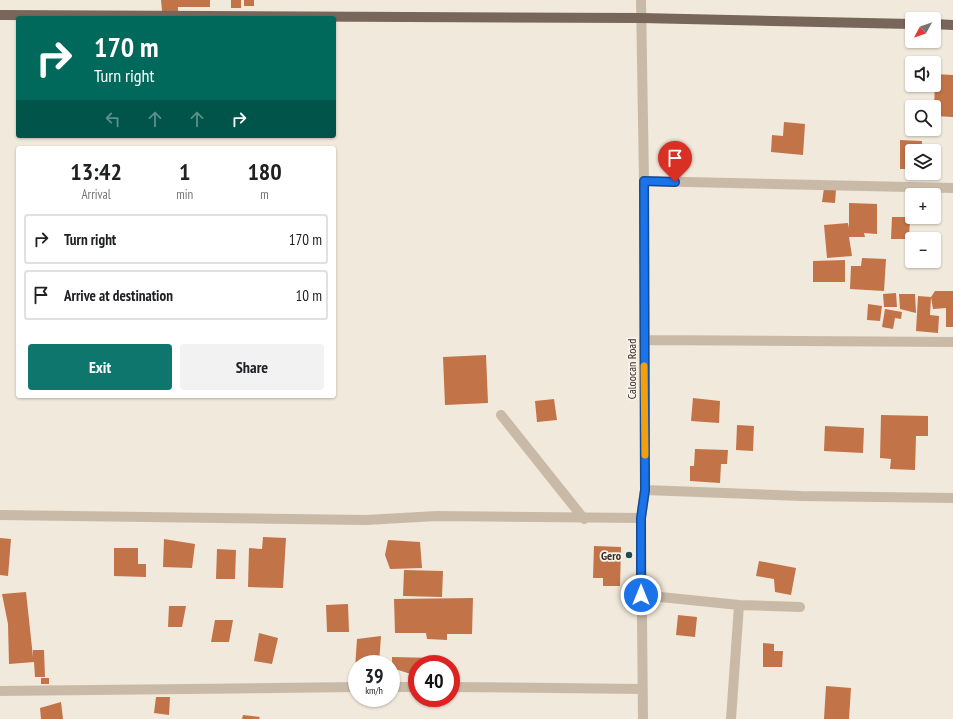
<!DOCTYPE html>
<meta charset="utf-8">
<style>
:root{--surface:#fff;--page:#f2f2f2;--text:#202124;--muted:#757577;--line:#e0e0e0;--accent:#0f766e}
body{margin:0;font-family:"PT Sans Narrow",sans-serif;background:var(--page);color:var(--text);height:100vh;display:flex;flex-direction:column;font-size:15px;white-space:nowrap}
*{box-sizing:border-box;margin:0}
p{font-size:13px;color:var(--muted)}
.icon{flex:none;width:22px;height:22px;fill:none;stroke:currentColor;stroke-width:2;stroke-linecap:round;stroke-linejoin:round}
.map{position:relative;flex:1;overflow:hidden}
.panel{position:absolute;left:16px;top:146px;width:320px;height:252px;display:flex;flex-direction:column;background:var(--surface);border-radius:4px;box-shadow:0 1px 3px #0004}
.panel>*{flex:none}
.banner{position:absolute;left:16px;top:16px;width:320px;height:122px;border-radius:4px;box-shadow:0 1px 3px #0004;background:#00695c;color:#fff;overflow:hidden}
.needle{width:26px;rotate:230deg}
.controls{position:absolute;left:905px;top:12px;display:grid;gap:8px}
.controls a{display:grid;place-items:center;width:36px;height:36px;border-radius:4px;background:var(--surface);box-shadow:0 1px 3px #0004;font-size:20px}
.speed{position:absolute;left:348px;top:655px;display:flex;gap:8px;font-size:20px;font-weight:700;text-align:center}
.speed>*{display:grid;place-content:center;width:52px;height:52px;border-radius:50%;background:var(--surface);box-shadow:0 1px 3px #0004;line-height:1}
.speed small{font-size:10px;font-weight:400}
.speed .limit{border:6px solid #d22;background:#fff;color:#111}
.pin{position:absolute;display:grid;place-items:center;width:34px;height:34px;color:#fff;margin:-41px -17px;border-radius:50% 50% 50% 0;rotate:-45deg;box-shadow:0 0 4px #0007}
.pin .icon{rotate:45deg}
.me{position:absolute;width:44px;margin:-22px;rotate:0deg;stroke-linejoin:round;filter:drop-shadow(0 0 3px #0008)}
.turn{display:flex;align-items:center;gap:14px;height:84px;padding:0 12px;font-size:18px}
.turn .icon{width:52px;height:52px;stroke-width:2.5}
.turn b{display:block;font-size:28px;line-height:34px}
.lanes{display:flex;align-items:center;height:38px;padding:0 12px;background:#0003;justify-content:center;gap:20px;direction:ltr}
.lanes .off{opacity:.35}
.eta{display:flex;justify-content:space-evenly;align-items:center;height:68px;text-align:center}
.eta b{font-size:24px;font-weight:800;line-height:28px}
.primary-button{display:flex;gap:8px;margin-top:auto;padding:8px 12px}
.primary-button a{flex:1;height:46px;border-radius:4px;background:var(--accent);color:#fff;font-size:16px;font-weight:800;line-height:46px;text-align:center}
.primary-button a+a{background:var(--page);color:var(--text)}
ul{padding:0;list-style:none}
li{display:flex;align-items:center;gap:12px;height:50px;margin:0 8px 6px;padding:0 4px;border:2px solid var(--line);border-radius:4px}
li div{flex:1}
li b{display:block;font-size:15px}
li em{font-style:normal}
.map>svg:first-child{display:block}
</style>
<div class="map">
<svg width="953" height="719" viewBox="0 0 953 719">
<rect width="100%" height="100%" fill="#f1e9db"/>
<!-- building -->
<path fill="#c27348" d="M161,0H210V7H178V11H162Z
M231,0H241V8H231Z
M244,0H254V6H244Z
M935,74L953,75V117L934,116Z
M784,122L805,124L803,155L771,152L772,135L783,136Z
M900,140L922,141V151H912V169H900Z
M824,188L836,189L835,203L822,202Z
M849,203L877,204V234L864,233L865,237H849L852,256L827,258L824,225L848,223L849,228Z
M892,217H910L909,239H891Z
M862,258L886,259L884,291L850,289L851,266H861Z
M845,260V282H813V261Z
M935,291H953V327H946V308L933,309L931,297L930,315L939,316L938,333L916,331L918,296L931,297Z
M896,293L897,307H884L883,294Z
M899,294H915L916,313L900,309Z
M868,304L882,306L880,321L867,320Z
M885,309L902,312L901,319L895,318L893,329L882,327Z
M486,355L488,403L445,405L443,357Z
M693,398L720,401L719,423L691,421Z
M554,399L557,420L537,422L535,401Z
M881,415L928,416V436H916L915,470L890,469L891,459L880,458Z
M737,425L754,426L753,451L736,450Z
M825,426L864,428L863,453L824,451Z
M695,449L728,450L727,464H721L720,483L690,481V466H694Z
M263,537L286,538L283,588L248,587L249,548L262,549Z
M0,538L11,539L8,576L0,575Z
M164,539L195,544L192,568L163,567Z
M388,540L420,542L422,568L390,569L385,555Z
M594,546L621,547L620,586H603V578H593Z
M114,548H138V564H146V577L114,576Z
M217,549L236,550L235,579H216Z
M759,561L796,568L791,595L775,592L774,579L756,576Z
M404,570L443,571L442,597L403,596Z
M26,592L33,657V650H44L45,677H35L34,662L9,664L8,624L2,594Z
M473,598L472,634H447V640L427,639L426,633H395L394,599Z
M348,604L349,632H327L326,605Z
M169,606H186L182,627H168Z
M678,615L697,617L695,637L676,635Z
M215,620H233L229,642H211Z
M259,633L278,638L272,664L254,661Z
M381,636L379,664H357V668H355L357,639Z
M763,643L774,644V651H783L782,667H763Z
M392,657L435,658V664H417V676L392,668Z
M41,678H49V684H41Z
M826,686L851,688L849,719H824Z
M156,697H170L169,715L154,713Z
M61,702L63,719H41L40,708Z
M243,715L260,717L259,719H242Z"/>
<g fill="none" stroke-linecap="round" stroke-linejoin="round">
<!-- minor -->
<path stroke="#c9baa8" stroke-width="10" d="M641,0L644,181L645,490L641,518L643,719
M644,181L953,188
M644,340L953,342
M501,415L584,519
M645,490L801,496L953,498
M0,515L366,520L437,516L641,518
M641,595L739,605L731,719
M739,605L800,607
M391,687H417
M451,687L642,689
M0,691L357,687"/>
<!-- major -->
<path stroke="#776659" stroke-width="10" d="M0,15L641,18L912,24
M934,24L953,25"/>
</g>
<g fill="none" stroke-linecap="round" stroke-linejoin="round">
<!-- route casing -->
<g stroke="#114b97" stroke-width="10">
<path id="route" d="M641,595V518L645,490L644,181L675,182"/>
</g>
<!-- route -->
<use href="#route" stroke="#1a73e8" stroke-width="7"/>
<!-- slow -->
<path stroke="#f59e0b" stroke-width="7" d="M644,366L645,455"/>
</g>
<!-- markers -->
<circle fill="#1f4c55" stroke="#f9f3e7" stroke-width="1.5" cx="629" cy="555" r="4"/>
<g text-anchor="middle" dominant-baseline="central" stroke-width="3.5" stroke-linejoin="round" paint-order="stroke">
<!-- street labels -->
<g font-size="12" fill="#352d28" stroke="#f9f3e7">
<text transform="translate(631 369) rotate(-90)">Caloocan Road</text>
</g>
<!-- poi labels -->
<g font-size="12" font-weight="bold" fill="#352d28" stroke="#f9f3e7" text-anchor="end">
<text x="621" y="555">Gero</text>
</g>
</g>
</svg>
<div class="controls">
<a><svg class="needle" viewBox="-14 -14 28 28"><path d="M0-13l5 13h-10z" fill="#e53935"/><path d="M0 13l5-13h-10z" fill="#757577"/></svg></a>
<a><svg class="icon" aria-label="sound" viewBox="0 0 24 24"><path d="M4 9h4l5-4v14l-5-4H4zM17 9q2 3 0 6"/></svg></a>
<a><svg class="icon" aria-label="search" viewBox="0 0 24 24"><circle cx="10" cy="10" r="6"/><path d="M15 15l6 6"/></svg></a>
<a><svg class="icon" aria-label="layers" viewBox="0 0 24 24"><path d="M12 4l9 5-9 5-9-5zM3 14l9 5 9-5"/></svg></a>
<a>+</a>
<a>−</a>
</div>
<div class="speed"><div>39<small>km/h</small></div><div class="limit">40</div></div>
<div class="pin" style="left:675px;top:182px;background:#d93025"><svg class="icon" aria-label="arrive" viewBox="0 0 24 24"><path d="M6 21V4h12l-3 4 3 4H6"/></svg></div>
<svg class="me" style="left:641px;top:595px" viewBox="-20 -20 40 40"><circle r="17" fill="#1a73e8" stroke="#fff" stroke-width="3"/><path d="M0-11L8 9 0 5-8 9z" fill="#fff"/></svg>
<div class="banner">
<div class="turn"><svg class="icon" aria-label="right" viewBox="0 0 24 24"><path d="M7 20v-9h11M14 6l5 5-5 5"/></svg><div><b>170 m</b>Turn right</div></div>
<div class="lanes"><svg class="icon off" aria-label="left" viewBox="0 0 24 24"><path d="M17 20v-9H6M10 6l-5 5 5 5"/></svg><svg class="icon off" aria-label="ahead" viewBox="0 0 24 24"><path d="M12 20V5M6 11l6-6 6 6"/></svg><svg class="icon off" aria-label="ahead" viewBox="0 0 24 24"><path d="M12 20V5M6 11l6-6 6 6"/></svg><svg class="icon" aria-label="right" viewBox="0 0 24 24"><path d="M7 20v-9h11M14 6l5 5-5 5"/></svg></div>
</div>
<section class="panel">
<div class="eta">
<div><b>13:42</b><p>Arrival</p></div>
<div><b>1</b><p>min</p></div>
<div><b>180</b><p>m</p></div>
</div>
<ul>
<li><svg class="icon" aria-label="right" viewBox="0 0 24 24"><path d="M7 20v-9h11M14 6l5 5-5 5"/></svg><div><b>Turn right</b></div><em>170 m</em></li>
<li><svg class="icon" aria-label="arrive" viewBox="0 0 24 24"><path d="M6 21V4h12l-3 4 3 4H6"/></svg><div><b>Arrive at destination</b></div><em>10 m</em></li>
</ul>
<div class="primary-button"><a>Exit</a><a>Share</a></div>
</section>
</div>
